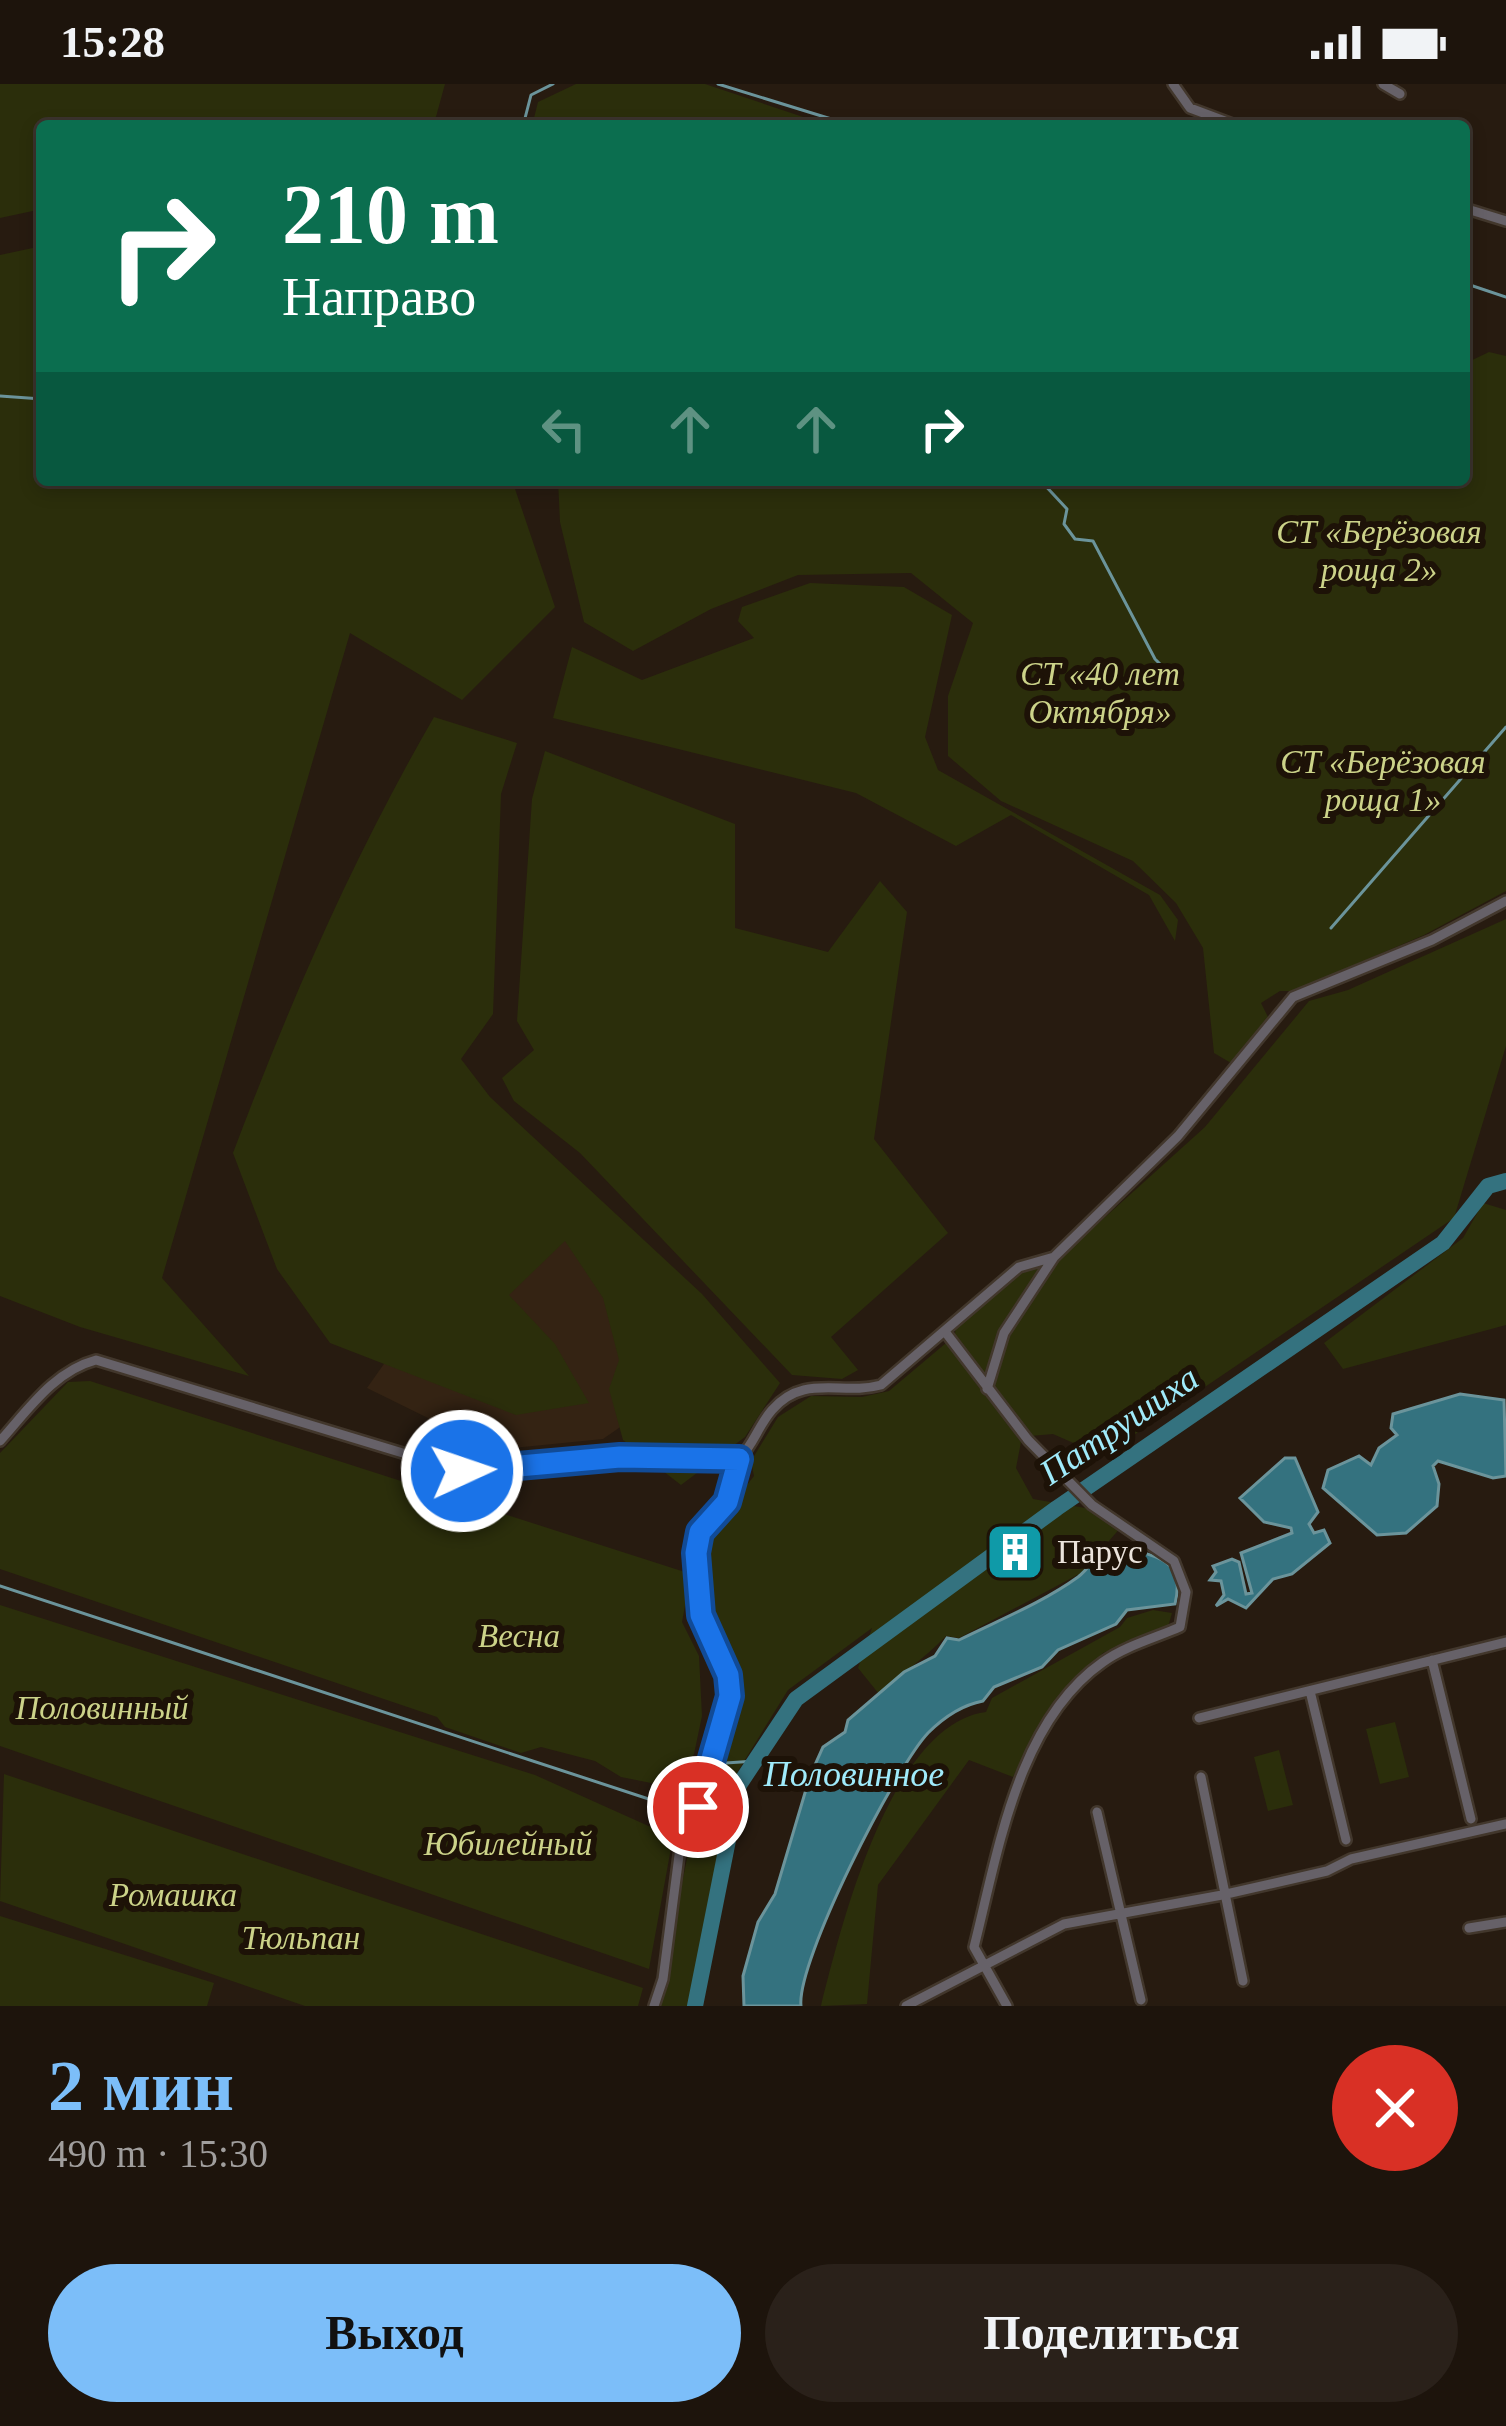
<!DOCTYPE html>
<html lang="ru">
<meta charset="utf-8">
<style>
:root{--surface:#1d140c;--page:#2a211a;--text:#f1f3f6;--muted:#a09e9d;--line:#3b332d;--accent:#7cbef9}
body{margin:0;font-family:"Times New Roman",serif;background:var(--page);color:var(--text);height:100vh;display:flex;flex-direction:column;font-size:45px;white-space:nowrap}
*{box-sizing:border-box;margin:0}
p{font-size:39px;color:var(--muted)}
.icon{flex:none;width:66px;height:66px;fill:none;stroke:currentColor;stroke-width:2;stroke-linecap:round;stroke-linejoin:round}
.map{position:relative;height:1922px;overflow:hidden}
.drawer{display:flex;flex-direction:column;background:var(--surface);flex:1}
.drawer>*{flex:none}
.banner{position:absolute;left:36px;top:36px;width:1434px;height:366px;border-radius:12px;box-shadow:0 6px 18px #0003,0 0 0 3px var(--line);background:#0b6e4f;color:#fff;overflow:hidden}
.pin{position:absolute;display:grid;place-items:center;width:102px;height:102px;color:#fff;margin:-51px;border:6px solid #fff;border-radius:50%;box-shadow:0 3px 12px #0007}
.me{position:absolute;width:132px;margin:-66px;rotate:87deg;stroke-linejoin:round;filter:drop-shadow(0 0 9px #0008)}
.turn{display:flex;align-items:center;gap:42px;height:252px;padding:0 48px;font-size:54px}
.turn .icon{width:156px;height:156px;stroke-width:2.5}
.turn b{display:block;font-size:84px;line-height:102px}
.lanes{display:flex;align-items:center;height:114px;padding:0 48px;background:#0003;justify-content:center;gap:60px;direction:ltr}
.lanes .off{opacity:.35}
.round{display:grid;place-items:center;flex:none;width:126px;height:126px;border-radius:63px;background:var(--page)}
.summary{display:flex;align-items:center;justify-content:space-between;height:204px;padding:0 48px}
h1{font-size:72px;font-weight:700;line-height:90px;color:var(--accent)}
.cta{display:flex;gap:24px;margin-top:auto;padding:24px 48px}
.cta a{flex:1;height:138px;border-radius:72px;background:var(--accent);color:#111;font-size:48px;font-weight:700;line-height:138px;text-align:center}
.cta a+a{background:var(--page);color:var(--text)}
.status{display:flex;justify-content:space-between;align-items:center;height:84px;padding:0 60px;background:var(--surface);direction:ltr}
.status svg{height:33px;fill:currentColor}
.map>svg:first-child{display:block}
</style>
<div class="status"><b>15:28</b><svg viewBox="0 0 49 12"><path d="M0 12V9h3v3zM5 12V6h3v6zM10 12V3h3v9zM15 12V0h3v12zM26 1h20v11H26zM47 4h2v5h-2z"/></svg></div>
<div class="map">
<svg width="1506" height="1922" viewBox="0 0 1506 1922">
<rect width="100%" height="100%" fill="#271b10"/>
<!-- built -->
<path fill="#342313" d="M564,1149L627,1223L642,1328L603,1355L493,1366L367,1304L386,1277Z"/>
<!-- green -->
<path fill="#2b2e0b" d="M0,0H445L434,40L428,42H42V125L0,134Z
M576,0H705L830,42H532L538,18Z
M42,162V396H512L555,523L462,616L350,549L162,1194L249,1292L80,1243L0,1212V171Z
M1489,268L1506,272V807L1424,851L1294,907H1280L1261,919L1269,935L1231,979L1214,969L1203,864L1176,819L1133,777L1001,717L948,672V612L973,539L911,489L798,491L711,525L633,567L584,538L560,438L558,396H1464V280Z
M810,499L904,503L952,531L925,653L938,686L1160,811L1178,836L1175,857L1149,811L1011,731L956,762L856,709L553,634L572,563L642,596L754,554L738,537L742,523Z
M434,633L517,659L501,710L493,930L461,975L490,1013L702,1210L780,1299L745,1353L681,1401L623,1356L609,1305L619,1276L603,1214L565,1157L509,1211L555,1260L589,1319L516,1331L330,1259L277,1185L233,1069C290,918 353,773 434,633Z
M545,667L735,740V844L828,868L880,797L907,828L874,1055L948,1149L831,1253L858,1286L842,1295L792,1291L580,1069L514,1017L502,994L534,966L517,937L532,715Z
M1506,835V962L1454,1134L1103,1372L1053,1350L1030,1352L995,1307V1283L1004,1257L1052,1181L1205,1043L1309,917L1348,906Z
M1483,1119L1506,1126V1241L1343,1285L1324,1259L1463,1154Z
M1043,1178L1000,1250L986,1295L954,1254L956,1244L1024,1183Z
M946,1259L1021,1358L1016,1384L1033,1415L1097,1426L1122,1442L1081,1489L959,1554L946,1552C925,1574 902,1589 879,1610L858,1584L872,1544L788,1606L738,1687L690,1922H658L691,1754L741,1601C698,1499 681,1483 754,1392L751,1377L778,1333L811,1312L862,1313L889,1307Z
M90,1297L691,1490L682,1538L699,1572L702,1632L694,1670L671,1703L621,1693L595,1677L541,1663L521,1669L445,1643L437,1633L0,1485V1369L68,1298Z
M0,1521L535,1691L673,1753L649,1885L0,1662Z
M1153,1526L1172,1529L1168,1543L1103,1569L1045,1630L1013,1693L969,1676L878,1801L867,1920L821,1922C841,1843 890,1640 986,1628L992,1614L1120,1543L1127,1534Z
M1395,1638L1409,1693L1380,1700L1366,1645Z
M1279,1666L1293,1721L1268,1727L1254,1673Z
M4,1690L643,1904L638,1922H305L0,1817Z
M0,1832L214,1899L207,1922H0Z"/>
<!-- water -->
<path fill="#34727f" stroke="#6b949b" stroke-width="3" d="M1460,1310L1504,1316L1506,1392L1493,1394L1438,1377L1433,1382L1439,1400L1437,1422L1406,1449L1377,1451L1323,1404L1328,1386L1359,1372L1371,1381L1379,1364L1397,1351L1391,1344L1393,1330Z
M1285,1374H1295L1318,1428L1309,1440L1314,1449L1324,1446L1330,1459L1292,1490L1273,1495L1246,1524L1228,1515L1216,1522L1224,1511L1221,1497L1210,1496L1216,1488L1213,1482L1232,1475L1239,1478L1246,1510L1252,1509L1241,1469L1292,1449L1291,1444L1264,1438L1240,1414Z
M1121,1460C1150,1475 1187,1470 1175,1520L1127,1526L1116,1540L1058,1566L1042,1583L994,1603L983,1617C962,1621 944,1633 928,1649C895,1684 796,1878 801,1922H744L743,1892L758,1838L775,1810L810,1692L823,1663L845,1648L848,1636L904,1588L935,1572L947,1554L959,1556C999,1536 1042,1519 1078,1493C1095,1480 1097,1462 1121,1460Z"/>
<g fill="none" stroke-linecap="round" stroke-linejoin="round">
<!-- stream -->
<path stroke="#6b949b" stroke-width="3" d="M718,0L854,42
M523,42L531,11L553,0
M1464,199L1506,213
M0,312L42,315
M1040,396L1067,425L1064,440L1075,455L1093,457L1155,575L1169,589
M1331,844L1506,643
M0,1502L670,1722L704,1696
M711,1690L726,1679L755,1677"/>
<!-- river -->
<path stroke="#34727f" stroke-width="16" d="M695,1922L739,1701L796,1615L1057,1424L1443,1159L1488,1102L1506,1097"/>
<!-- street casing -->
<g stroke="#42372c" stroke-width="14">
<path id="street" d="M1173,0L1190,24L1238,42
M1383,0L1400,10
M1464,124L1506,137
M946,1249L1028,1356L1092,1421L1174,1477L1186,1508L1180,1543C1155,1554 1125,1562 1103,1578C1017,1638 998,1769 974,1863L1007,1922
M987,1305L1004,1249L1054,1173
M0,1357C28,1326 54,1287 96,1276L462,1387L620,1373L739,1375C754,1360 758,1342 772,1326C804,1289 841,1312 881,1301L1019,1183L1054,1173L1178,1052L1293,913L1432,856L1506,817
M1432,1576L1471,1735
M1310,1607L1346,1756
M1199,1634L1506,1558
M1201,1693L1243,1897
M1097,1728L1141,1916
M1469,1844L1506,1838
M654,1922L663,1895L681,1756L698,1723L731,1612L728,1591L701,1531L696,1469L700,1448L727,1418L739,1375
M906,1922L1064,1840L1222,1811L1327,1787L1351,1775L1506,1740"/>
</g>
<!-- street -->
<use href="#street" stroke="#666168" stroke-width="9"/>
</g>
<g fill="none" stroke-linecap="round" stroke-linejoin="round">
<!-- route casing -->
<g stroke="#114b97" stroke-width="30">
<path id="route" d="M462,1387L620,1373L739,1375L727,1418L700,1448L696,1469L701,1531L728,1591L730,1612L698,1723"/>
</g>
<!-- route -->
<use href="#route" stroke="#1a73e8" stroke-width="21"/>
</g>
<!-- icons -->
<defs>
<g id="building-square" transform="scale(3)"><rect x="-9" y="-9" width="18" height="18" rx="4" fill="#0f9aa8" stroke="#1d1207"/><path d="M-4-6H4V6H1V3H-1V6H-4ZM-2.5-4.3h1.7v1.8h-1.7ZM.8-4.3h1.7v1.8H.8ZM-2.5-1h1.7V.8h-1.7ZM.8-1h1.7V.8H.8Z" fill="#fff"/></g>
</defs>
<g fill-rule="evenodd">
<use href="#building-square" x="1015" y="1468"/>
</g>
<g text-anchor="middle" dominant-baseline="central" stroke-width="12" stroke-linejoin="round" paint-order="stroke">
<!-- park labels -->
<g font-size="33" font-style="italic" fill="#ccd389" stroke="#1d1207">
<text x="1379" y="448">СТ «Берёзовая<tspan x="1379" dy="38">роща 2»</tspan></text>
<text x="1100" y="590">СТ «40 лет<tspan x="1100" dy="38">Октября»</tspan></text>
<text x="1383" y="678">СТ «Берёзовая<tspan x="1383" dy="38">роща 1»</tspan></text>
<text x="519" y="1552">Весна</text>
<text x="102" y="1624">Половинный</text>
<text x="508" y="1760">Юбилейный</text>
<text x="173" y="1811">Ромашка</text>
<text x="301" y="1854">Тюльпан</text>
</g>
<!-- poi labels -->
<g font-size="33" fill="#ebe3db" stroke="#1d1207" text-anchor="start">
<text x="1057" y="1468">Парус</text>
</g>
<!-- water labels -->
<g font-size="36" font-style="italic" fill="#a0ebfb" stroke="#1d1207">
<text transform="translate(1119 1341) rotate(-34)">Патрушиха</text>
<text x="854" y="1690">Половинное</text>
</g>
</g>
</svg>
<div class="pin" style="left:698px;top:1723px;background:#d93025"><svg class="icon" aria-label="arrive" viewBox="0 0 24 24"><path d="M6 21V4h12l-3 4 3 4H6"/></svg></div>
<svg class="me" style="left:462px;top:1387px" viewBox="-20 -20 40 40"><circle r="17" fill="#1a73e8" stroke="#fff" stroke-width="3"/><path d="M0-11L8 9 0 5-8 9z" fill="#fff"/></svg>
<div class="banner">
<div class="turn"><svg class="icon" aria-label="right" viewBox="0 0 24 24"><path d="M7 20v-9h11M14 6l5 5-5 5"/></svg><div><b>210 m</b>Направо</div></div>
<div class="lanes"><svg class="icon off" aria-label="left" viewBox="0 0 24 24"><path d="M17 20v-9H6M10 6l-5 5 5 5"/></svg><svg class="icon off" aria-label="ahead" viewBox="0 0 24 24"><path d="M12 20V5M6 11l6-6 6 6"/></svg><svg class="icon off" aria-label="ahead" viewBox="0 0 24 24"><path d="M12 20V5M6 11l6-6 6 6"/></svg><svg class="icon" aria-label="right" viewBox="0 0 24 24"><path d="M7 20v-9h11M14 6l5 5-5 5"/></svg></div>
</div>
</div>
<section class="drawer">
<div class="summary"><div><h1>2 мин</h1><p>490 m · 15:30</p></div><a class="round" style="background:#d93025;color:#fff"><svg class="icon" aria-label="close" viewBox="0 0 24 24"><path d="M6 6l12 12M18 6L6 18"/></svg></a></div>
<div class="cta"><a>Выход</a><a>Поделиться</a></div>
</section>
